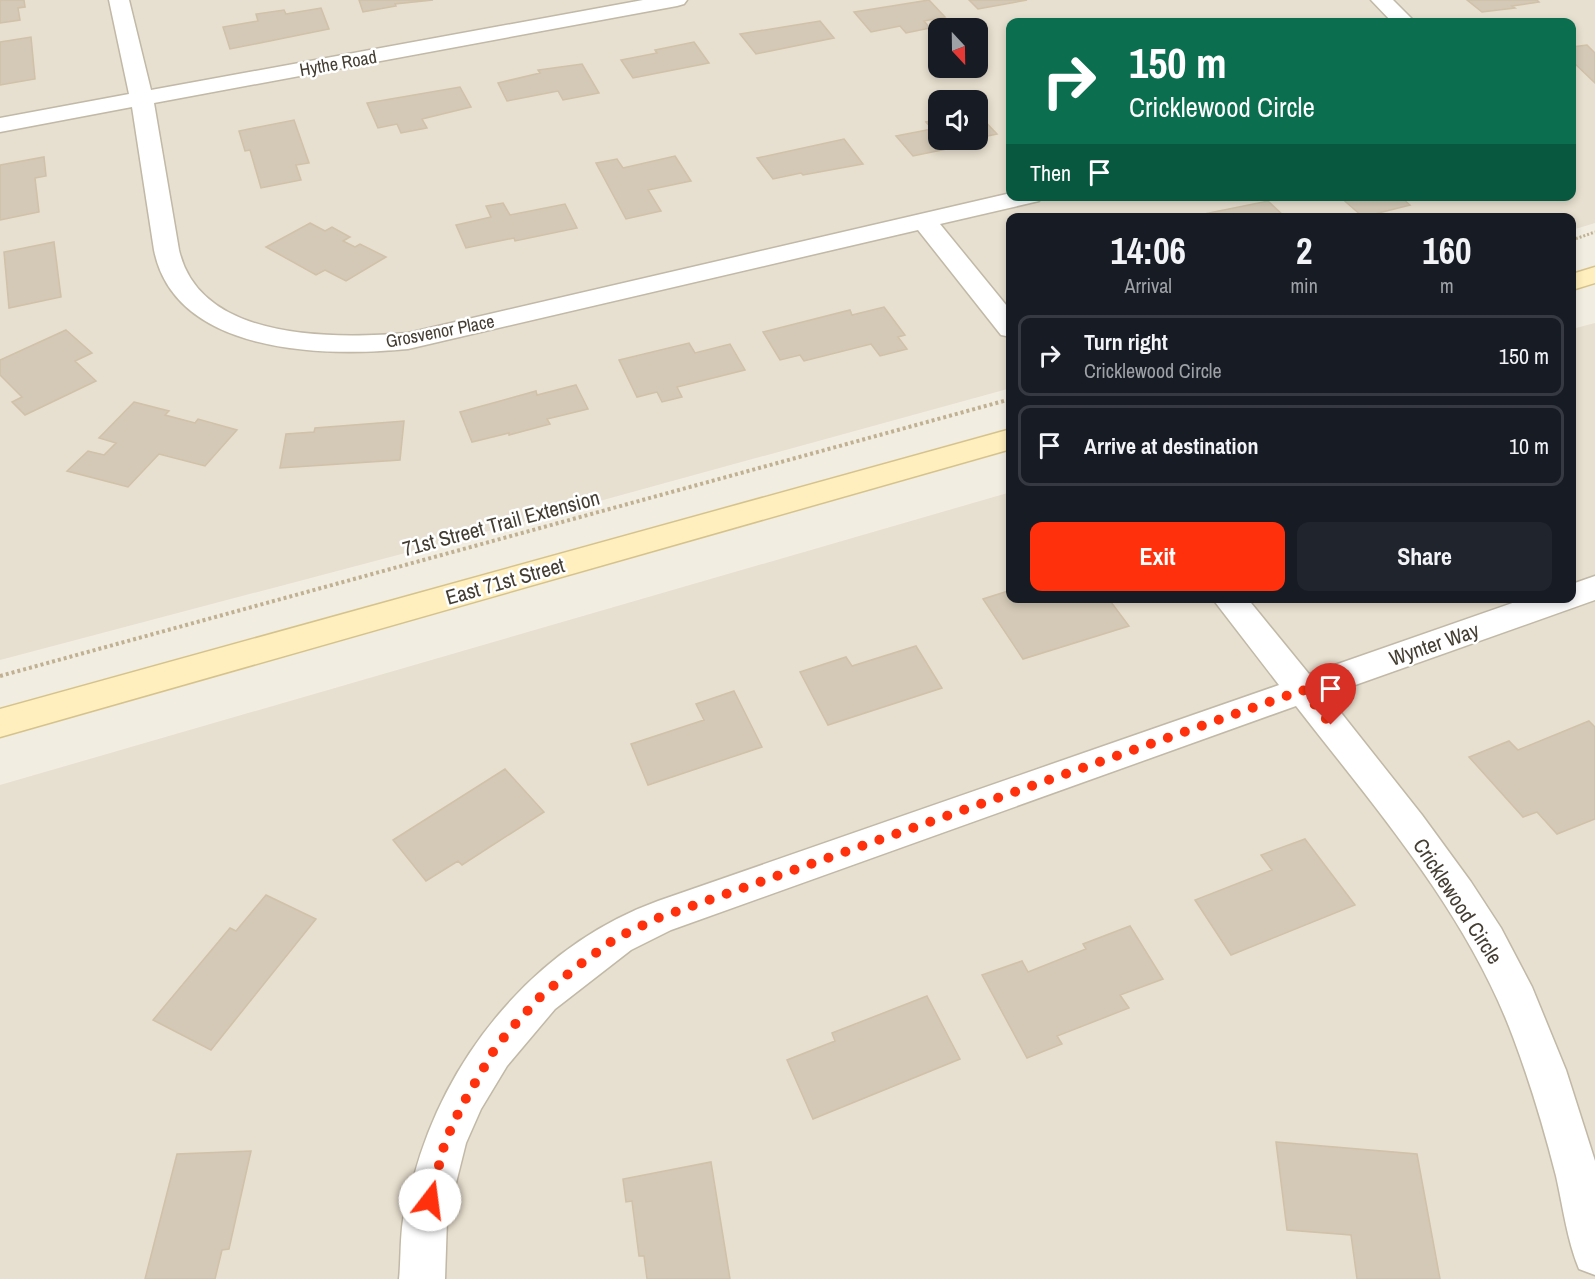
<!DOCTYPE html>
<style>
:root{--surface:#171b24;--page:#20242c;--text:#f1f3f6;--muted:#9ea1a6;--line:#363941;--accent:#ff300b}
body{margin:0;font-family:"Archivo Narrow",sans-serif;background:var(--page);color:var(--text);height:100vh;display:flex;flex-direction:column;font-size:22px;white-space:nowrap}
*{box-sizing:border-box;margin:0}
p{font-size:20px;color:var(--muted)}
.icon{flex:none;width:33px;height:33px;fill:none;stroke:currentColor;stroke-width:2;stroke-linecap:round;stroke-linejoin:round}
.map{position:relative;flex:1;overflow:hidden}
.details{position:absolute;left:1006px;top:213px;width:570px;height:390px;display:flex;flex-direction:column;background:var(--surface);border-radius:12px;box-shadow:0 3px 9px #0003}
.details>*{flex:none}
.banner{position:absolute;left:1006px;top:18px;width:570px;height:183px;border-radius:12px;box-shadow:0 3px 9px #0003;background:#0b6e4f;color:#fff;overflow:hidden}
.needle{width:39px;rotate:158deg}
.tools{position:absolute;left:928px;top:18px;display:grid;gap:12px}
.tools a{display:grid;place-items:center;width:60px;height:60px;border-radius:12px;background:var(--surface);box-shadow:0 3px 9px #0003;font-size:30px}
.pin{position:absolute;display:grid;place-items:center;width:51px;height:51px;color:#fff;margin:-62px -26px;border-radius:50% 50% 50% 0;rotate:-45deg;box-shadow:0 0 6px #0007}
.pin .icon{rotate:45deg}
.me{position:absolute;width:66px;margin:-33px;rotate:15deg;stroke-linejoin:round;filter:drop-shadow(0 0 4px #0008)}
.turn{display:flex;align-items:center;gap:21px;height:126px;padding:0 24px;font-size:27px}
.turn .icon{width:78px;height:78px;stroke-width:2.5}
.turn b{display:block;font-size:42px;line-height:51px}
.then{display:flex;align-items:center;height:57px;padding:0 24px;background:#0003;gap:12px;font-size:22px}
.eta{display:flex;justify-content:space-evenly;align-items:center;height:102px;text-align:center}
.eta b{font-size:36px;font-weight:700;line-height:42px}
.button{display:flex;gap:12px;margin-top:auto;padding:12px 24px}
.button a{flex:1;height:69px;border-radius:12px;background:var(--accent);color:#fff;font-size:24px;font-weight:700;line-height:69px;text-align:center}
.button a+a{background:var(--page);color:var(--text)}
ul{padding:0;list-style:none}
li{display:flex;align-items:center;gap:18px;height:81px;margin:0 12px 9px;padding:0 12px;border:3px solid var(--line);border-radius:12px}
li div{flex:1}
li b{display:block;font-size:22px}
li em{font-style:normal}
.map>svg:first-child{display:block}
</style>
<div class="map">
<svg width="1595" height="1279" viewBox="0 0 1595 1279">
<rect width="100%" height="100%" fill="#f2ede1"/>
<!-- residential -->
<path fill="#e7dfcf" fill-rule="evenodd" d="M0,0H1595V223L1572,230V218H1011V388L545,516L0,660ZM1011,22H1572V196H1011ZM939,28H978V68H939ZM939,100H978V140H939Z
M1595,323V1279H0V785L1011,492V598H1572V329Z"/>
<!-- building -->
<path fill="#d4c9b6" stroke="#d0c1a8" stroke-width="1.5" d="M0,0H24L25,7L18,8L20,20L0,23Z
M359,0H433L395,4L396,6L363,12Z
M929,0L945,17L924,21L930,28L906,33L900,26L871,32L854,12Z
M969,0H1027L978,9Z
M1467,0H1537L1539,2L1512,6L1515,8L1482,12Z
M321,8L329,29L230,49L223,27L258,21L256,14L284,10L286,14Z
M820,21L834,38L756,54L740,34Z
M31,37L35,79L0,85V42Z
M694,42L709,63L633,78L621,60L657,53L655,50Z
M1587,45L1595,53V83L1572,61V47Z
M582,64L599,93L563,100L558,91L507,101L498,83L540,73L538,70Z
M460,87L471,107L422,119L427,128L401,133L397,124L378,128L367,103Z
M978,115H979L997,134L978,138Z
M939,119V140H973L968,141L971,144L913,156L896,136L932,129L926,122Z
M294,120L309,163L296,165L301,180L261,188L250,150L245,151L239,131Z
M844,139L863,164L803,175L801,173L773,179L757,158Z
M675,156L691,181L648,190L661,211L626,219L596,163L617,159L623,168Z
M44,157L46,176L35,178L39,212L0,220V165Z
M1339,196H1404L1401,197L1410,205L1363,217Z
M1268,201L1286,218H1207L1204,214Z
M503,203L510,215L565,204L577,228L515,241L514,238L466,248L456,225L491,217L486,206Z
M310,223L325,231L332,227L350,237L343,241L355,247L360,244L386,257L346,281L325,270L316,275L266,247Z
M54,242L61,297L9,308L4,252Z
M884,307L905,335L898,337L907,349L880,356L871,344L804,361L800,355L780,360L763,332L850,310L852,315Z
M66,330L92,353L75,361L96,381L25,415L12,402L22,397L0,375V360Z
M689,343L695,353L730,344L745,370L677,387L682,397L662,402L657,392L637,397L619,360Z
M576,385L588,409L547,419L550,424L509,435V433L472,442L460,412L536,391L537,395Z
M134,402L169,411L165,415L195,423L198,419L237,430L205,466L159,454L128,487L67,471L88,451L104,455L116,443L99,438Z
M404,421L400,460L280,468L286,434L314,432L315,428Z
M1011,590V598H1108L1129,626L1023,659L983,599Z
M916,646L942,688L828,725L800,672L846,657L852,666Z
M734,691L762,747L648,785L631,744L704,720L696,704Z
M1589,721L1595,727V819L1557,834L1537,812L1523,817L1469,757L1509,741L1518,750Z
M505,769L544,812L462,865L458,861L426,881L393,840Z
M1305,839L1355,905L1231,955L1195,900L1272,870L1261,855Z
M266,895L316,919L211,1050L153,1020L230,928L236,931Z
M1130,926L1163,979L1120,995L1129,1008L1057,1036L1062,1044L1027,1058L982,975L1022,961L1028,972L1086,949L1083,944Z
M927,996L960,1059L813,1119L787,1060L835,1041L832,1033Z
M1276,1142L1417,1154L1440,1279H1357L1351,1235L1287,1230Z
M251,1151L229,1249L222,1250L215,1279H145L177,1154Z
M711,1162L730,1279H647L644,1256H639L632,1201L626,1202L623,1179Z"/>
<g fill="none" stroke-linecap="round" stroke-linejoin="round">
<!-- street casing -->
<g stroke="#c1b8a6" stroke-width="3">
<path id="street" d="M109,0H129L151,90L643,0H687L684,4L677,6L154,103L179,250C200,342 335,339 408,333L1011,193V196H1042L1039,201L940,224L1011,311V337L1001,335L918,230L408,349C325,357 175,355 154,250L132,107L0,132V118L129,94Z
M1371,0H1393L1415,22H1392Z
M1595,576V600L1327,695L1422,815L1471,882L1501,928L1532,987L1566,1070L1595,1161V1275L1579,1269C1567,1240 1563,1207 1556,1176C1544,1129 1530,1082 1513,1037C1467,913 1376,809 1296,706L671,930L631,950L555,1009L507,1066L481,1109L466,1143L447,1219L445,1279H399C401,1260 400,1239 403,1220C405,1205 411,1190 414,1176C447,1054 537,945 658,901L1279,685L1212,598H1247L1309,674L1527,598H1572V584Z"/>
</g>
<!-- secondary casing -->
<g stroke="#d6c38c" stroke-width="3">
<path id="secondary" d="M1595,267V283L1572,290V274Z
M1011,429V449L0,737V709Z"/>
</g>
<!-- path-far1 -->
<path stroke="#c1b193" stroke-width="3" stroke-dasharray="2 2" stroke-linecap="butt" d="M1572,240L1595,232"/>
<!-- path -->
<path stroke="#c1b193" stroke-width="4" stroke-dasharray="3 3" stroke-linecap="butt" d="M0,676L1011,399"/>
<!-- street -->
<use href="#street" fill="#fff" fill-rule="evenodd"/>
<!-- secondary -->
<use href="#secondary" fill="#ffefbe" fill-rule="evenodd"/>
</g>
<g fill="none" stroke-linecap="round" stroke-linejoin="round">
<!-- route -->
<path stroke="#ff300b" stroke-width="10" stroke-dasharray="0 18" d="M430,1200L445,1142L461,1107L493,1052L508,1032L541,996L578,966L616,938L658,918L1303,690L1331,725"/>
</g>
<g text-anchor="middle" dominant-baseline="central" stroke-width="5" stroke-linejoin="round" paint-order="stroke">
<!-- far-street labels -->
<g font-size="18" fill="#443d32" stroke="#fff">
<text transform="translate(338 63) rotate(-10)">Hythe Road</text>
<text transform="translate(440 331) rotate(-11)">Grosvenor Place</text>
</g>
<!-- street labels -->
<g font-size="21" fill="#443d32" stroke="#fff">
<text transform="translate(501 523) rotate(-15)">71st Street Trail Extension</text>
<text transform="translate(505 581) rotate(-16)">East 71st Street</text>
<text transform="translate(1434 644) rotate(-19)">Wynter Way</text>
<text transform="translate(1458 901) rotate(57)">Cricklewood Circle</text>
</g>
</g>
</svg>
<div class="tools">
<a><svg class="needle" viewBox="-14 -14 28 28"><path d="M0-13l5 13h-10z" fill="#e53935"/><path d="M0 13l5-13h-10z" fill="#9ea1a6"/></svg></a>
<a><svg class="icon" aria-label="sound" viewBox="0 0 24 24"><path d="M4 9h4l5-4v14l-5-4H4zM17 9q2 3 0 6"/></svg></a>
</div>
<div class="pin" style="left:1331px;top:725px;background:#d93025"><svg class="icon" aria-label="arrive" viewBox="0 0 24 24"><path d="M6 21V4h12l-3 4 3 4H6"/></svg></div>
<svg class="me" style="left:430px;top:1200px" viewBox="-20 -20 40 40"><circle r="19" fill="#fff"/><path d="M0-13L10 11 0 6-10 11z" fill="#ff300b"/></svg>
<div class="banner">
<div class="turn"><svg class="icon" aria-label="right" viewBox="0 0 24 24"><path d="M7 20v-9h11M14 6l5 5-5 5"/></svg><div><b>150 m</b>Cricklewood Circle</div></div>
<div class="then">Then<svg class="icon" aria-label="arrive" viewBox="0 0 24 24"><path d="M6 21V4h12l-3 4 3 4H6"/></svg></div>
</div>
<section class="details">
<div class="eta">
<div><b>14:06</b><p>Arrival</p></div>
<div><b>2</b><p>min</p></div>
<div><b>160</b><p>m</p></div>
</div>
<ul>
<li><svg class="icon" aria-label="right" viewBox="0 0 24 24"><path d="M7 20v-9h11M14 6l5 5-5 5"/></svg><div><b>Turn right</b><p>Cricklewood Circle</p></div><em>150 m</em></li>
<li><svg class="icon" aria-label="arrive" viewBox="0 0 24 24"><path d="M6 21V4h12l-3 4 3 4H6"/></svg><div><b>Arrive at destination</b></div><em>10 m</em></li>
</ul>
<div class="button"><a>Exit</a><a>Share</a></div>
</section>
</div>
